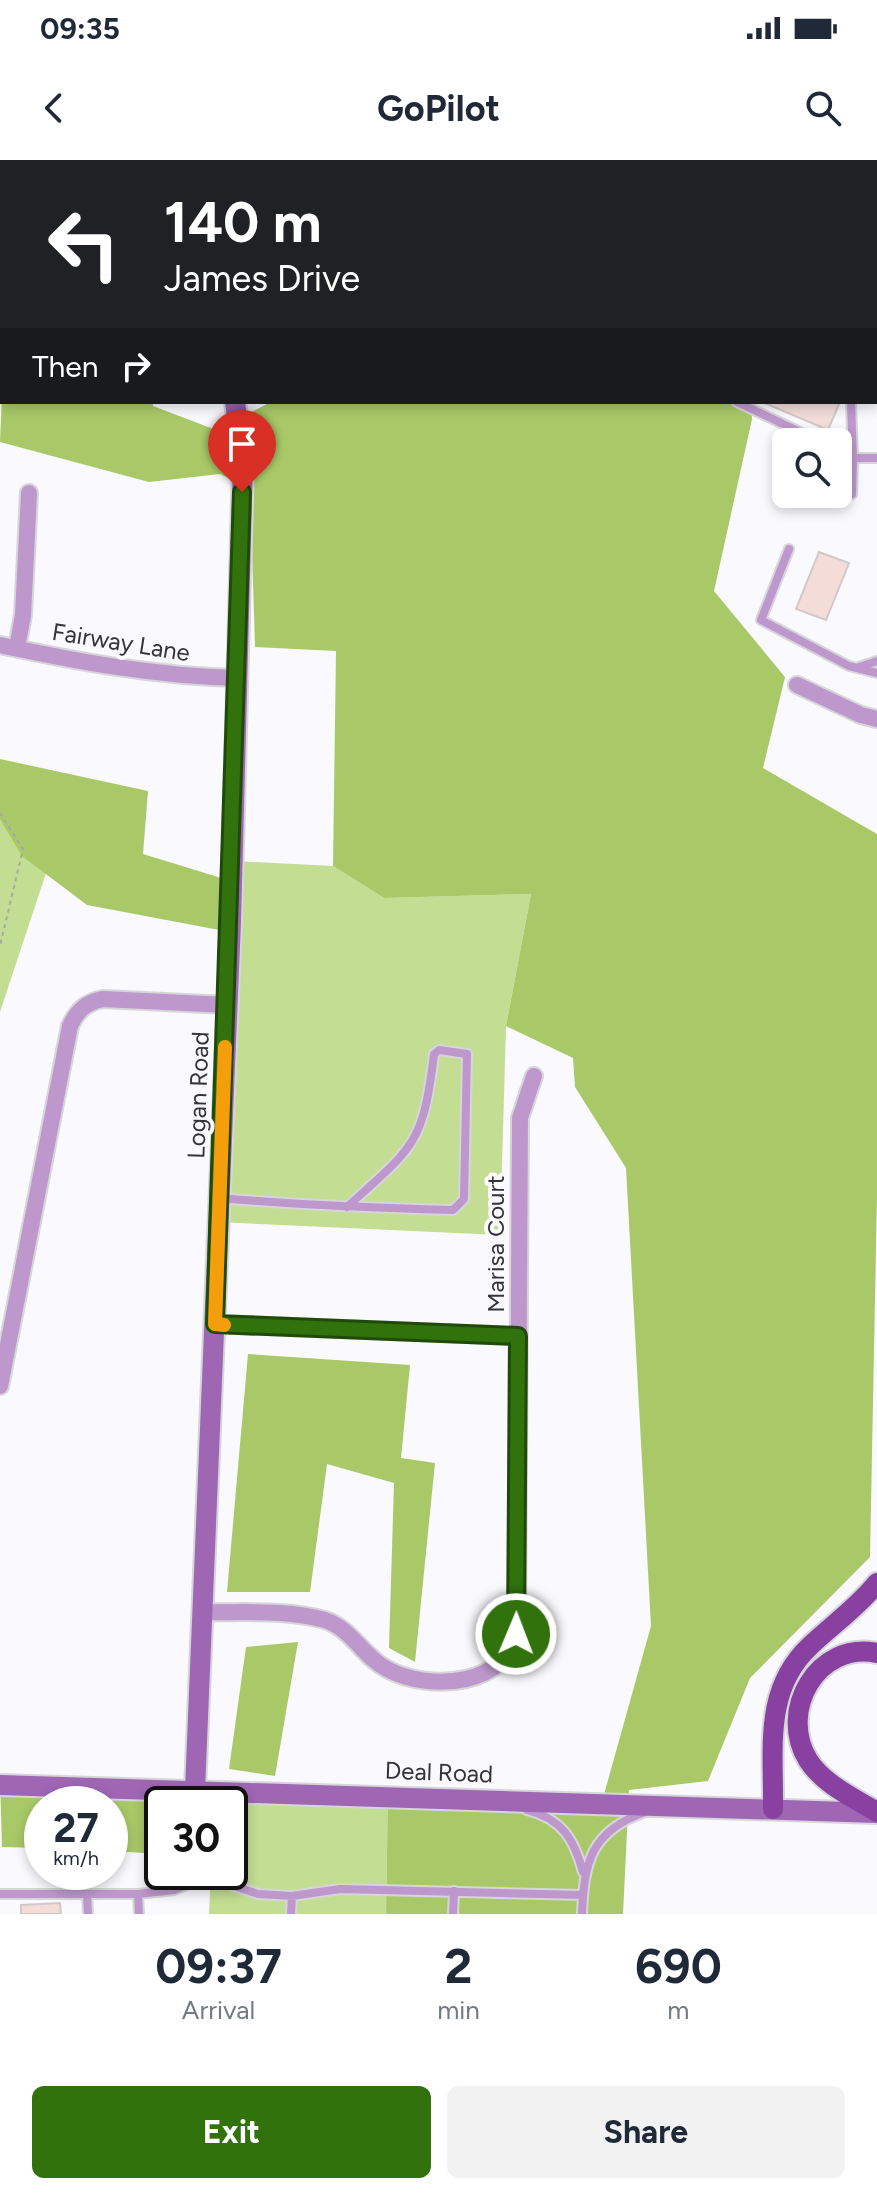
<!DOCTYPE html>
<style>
:root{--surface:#fff;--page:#f2f2f3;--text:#1f2937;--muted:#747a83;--accent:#31720d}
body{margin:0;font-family:Figtree,sans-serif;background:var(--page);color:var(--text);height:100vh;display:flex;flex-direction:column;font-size:30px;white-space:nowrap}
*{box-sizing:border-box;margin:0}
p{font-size:26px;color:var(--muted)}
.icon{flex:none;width:44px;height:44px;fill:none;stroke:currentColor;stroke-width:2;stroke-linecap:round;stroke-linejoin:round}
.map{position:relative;height:1754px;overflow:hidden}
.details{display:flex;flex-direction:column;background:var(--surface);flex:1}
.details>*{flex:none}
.hud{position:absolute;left:0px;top:0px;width:878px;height:244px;box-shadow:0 4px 12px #0003;background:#202124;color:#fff;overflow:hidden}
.controls{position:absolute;left:772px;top:268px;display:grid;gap:16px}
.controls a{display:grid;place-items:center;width:80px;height:80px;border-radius:12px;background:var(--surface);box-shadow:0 4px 12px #0003;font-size:40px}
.speed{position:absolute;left:24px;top:1626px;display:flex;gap:16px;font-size:40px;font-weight:700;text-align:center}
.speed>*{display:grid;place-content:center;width:104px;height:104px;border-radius:50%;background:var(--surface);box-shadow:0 4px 12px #0003;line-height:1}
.speed small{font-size:20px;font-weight:400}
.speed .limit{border:4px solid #111;border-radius:12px;background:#fff;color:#111}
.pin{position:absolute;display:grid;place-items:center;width:68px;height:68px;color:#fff;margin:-82px -34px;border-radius:50% 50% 50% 0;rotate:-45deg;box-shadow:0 0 8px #0007}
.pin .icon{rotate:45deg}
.me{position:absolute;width:88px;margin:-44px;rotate:1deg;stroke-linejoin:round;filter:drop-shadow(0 0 6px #0008)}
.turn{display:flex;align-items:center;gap:28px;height:168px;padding:0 32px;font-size:36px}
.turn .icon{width:104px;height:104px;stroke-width:2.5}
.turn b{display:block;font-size:56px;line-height:68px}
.then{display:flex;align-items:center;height:76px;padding:0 32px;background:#0003;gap:16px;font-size:30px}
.eta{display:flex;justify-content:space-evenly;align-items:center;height:136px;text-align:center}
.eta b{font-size:48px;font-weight:700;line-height:56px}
.cta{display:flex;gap:16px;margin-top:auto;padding:16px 32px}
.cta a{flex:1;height:92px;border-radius:12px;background:var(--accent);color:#fff;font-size:32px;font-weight:700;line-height:92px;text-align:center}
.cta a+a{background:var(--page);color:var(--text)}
.status{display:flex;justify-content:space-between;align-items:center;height:56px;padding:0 40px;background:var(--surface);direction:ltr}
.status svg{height:22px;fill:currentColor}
header{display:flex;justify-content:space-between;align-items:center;height:104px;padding:0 32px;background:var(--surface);font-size:36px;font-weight:700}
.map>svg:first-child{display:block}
</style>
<div class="status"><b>09:35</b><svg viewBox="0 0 49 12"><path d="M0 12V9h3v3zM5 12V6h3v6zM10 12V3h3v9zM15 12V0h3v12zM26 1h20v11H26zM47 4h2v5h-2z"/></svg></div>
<header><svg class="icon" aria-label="back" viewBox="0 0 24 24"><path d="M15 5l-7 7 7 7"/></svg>GoPilot<svg class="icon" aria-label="search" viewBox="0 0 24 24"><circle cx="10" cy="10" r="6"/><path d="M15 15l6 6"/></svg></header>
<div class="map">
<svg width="877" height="1754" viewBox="0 0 877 1754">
<rect width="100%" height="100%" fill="#f9f9fe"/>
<!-- green -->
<path fill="#c3dd92" d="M0,607L56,683L0,852Z
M233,701L333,706L384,738L531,734L506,866L500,1075L217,1062Z
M214,1625L388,1627L386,1754H209L211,1712H230V1644H213Z"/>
<!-- forest -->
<path fill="#a9c968" d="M2,234V242H153V246L216,270L271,242H751L752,259L714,431L785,517L763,608L877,674V1036L870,1397L750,1518L708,1621L629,1630L623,1754H386L388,1627L603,1638L651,1466L626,1008L575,927L573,898L506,866L531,734L384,738L333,706L336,491L255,487L250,327L220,314L149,322L0,282Z
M0,599L148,631L143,694L231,721L230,772L87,745L22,696L0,659Z
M248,1194L410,1205L401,1298L435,1303L415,1502L389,1488L394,1323L327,1304L310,1432H227Z
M298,1482L275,1616L229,1609L246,1487Z
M0,1619L214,1625L213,1644H162V1694L110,1691V1644H42V1688L2,1687Z"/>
<!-- building -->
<path fill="#f4ddd9" stroke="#d2c8c7" stroke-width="2" d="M762,242H840L828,270Z
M819,392L849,403L826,460L796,449Z
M60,1743L61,1754H21V1745Z"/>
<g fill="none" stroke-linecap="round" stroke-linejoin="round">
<!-- lane casing -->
<g stroke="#d6d6da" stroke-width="12">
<path id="lane" d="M876,82L877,83
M737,242L821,282
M851,242L853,298H877
M838,291L853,298L852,334
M789,389L761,460L849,506L877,513
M859,507L877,501
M220,1038C298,1045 375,1048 453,1050L464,1039L467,894L439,890L434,894C423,986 413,987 347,1047
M527,1650C562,1659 574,1679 583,1712
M214,1712L234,1726L258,1734L292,1736L340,1729L583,1735
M0,1734H138L139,1754
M87,1734L88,1754
M138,1734L174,1730L215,1713
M291,1754L292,1736
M453,1754L454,1731
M582,1754C584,1702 591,1671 645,1652"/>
</g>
<!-- street casing -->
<g stroke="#d6d6da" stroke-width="20">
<path id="street" d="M7,0L12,2
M396,0L400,2
M278,2L279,0
M0,169L2,170
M876,209L877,210
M0,485C80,502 155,516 237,518
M17,488L23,455L29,333
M797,525L861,555L877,559
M215,1164L518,1176
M0,1226L70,866C77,851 86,842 103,839L227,845
M202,1452C241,1453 287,1449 325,1460C352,1469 363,1497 387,1509C429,1532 511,1527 517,1467L520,958L534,916"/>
</g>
<!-- secondary casing -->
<g stroke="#d6d6da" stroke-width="24">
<path id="secondary" d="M174,0V2
M0,1625L877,1653
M195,1630L231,762L243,301L235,242"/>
</g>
<!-- primary casing -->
<g stroke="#d6d6da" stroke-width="24">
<path id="primary" d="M782,0L787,2
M870,2L871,0
M877,1493C817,1481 778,1551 808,1600C823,1624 854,1638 877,1652
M773,1649C774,1590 763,1530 810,1486C832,1465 858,1447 877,1423"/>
</g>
<!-- path -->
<path stroke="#a7a7ab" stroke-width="2" stroke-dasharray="4 4" stroke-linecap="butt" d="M0,653L23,689L0,786"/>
<!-- lane -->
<use href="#lane" stroke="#be98cc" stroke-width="8"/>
<!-- street -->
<use href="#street" stroke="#be98cc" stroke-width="16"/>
<!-- secondary -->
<use href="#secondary" stroke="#9f66b4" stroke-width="20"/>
<!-- primary -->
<use href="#primary" stroke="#8840a1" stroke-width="20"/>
</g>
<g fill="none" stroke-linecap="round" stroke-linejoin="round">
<!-- route casing -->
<g stroke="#204a08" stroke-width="20">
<path id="route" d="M242,332L215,1164L518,1176L516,1474"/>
</g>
<!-- route -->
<use href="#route" stroke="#31720d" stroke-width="14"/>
<!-- slow -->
<path stroke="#f59e0b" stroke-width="14" d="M224,1165L215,1164L225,887"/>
</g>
<g text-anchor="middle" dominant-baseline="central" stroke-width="8" stroke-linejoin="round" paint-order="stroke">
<!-- street labels -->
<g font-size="24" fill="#343437" stroke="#f9f9fe">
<text transform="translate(121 482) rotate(9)">Fairway Lane</text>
<text transform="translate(198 935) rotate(-88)">Logan Road</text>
<text transform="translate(495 1084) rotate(-90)">Marisa Court</text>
<text transform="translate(439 1612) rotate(2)">Deal Road</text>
</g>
</g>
</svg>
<div class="controls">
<a><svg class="icon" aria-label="search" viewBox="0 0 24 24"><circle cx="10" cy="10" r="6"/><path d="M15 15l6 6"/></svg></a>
</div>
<div class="speed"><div>27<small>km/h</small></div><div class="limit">30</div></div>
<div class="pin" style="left:242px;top:332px;background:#d93025"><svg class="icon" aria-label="arrive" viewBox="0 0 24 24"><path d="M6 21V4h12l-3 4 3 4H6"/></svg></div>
<svg class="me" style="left:516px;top:1474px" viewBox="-20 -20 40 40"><circle r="17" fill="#31720d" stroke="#fff" stroke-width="3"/><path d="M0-11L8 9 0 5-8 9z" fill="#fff"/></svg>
<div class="hud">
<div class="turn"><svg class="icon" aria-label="left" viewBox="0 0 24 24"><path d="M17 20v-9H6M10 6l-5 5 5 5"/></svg><div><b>140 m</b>James Drive</div></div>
<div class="then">Then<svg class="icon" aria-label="right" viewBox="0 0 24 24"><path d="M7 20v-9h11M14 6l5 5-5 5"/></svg></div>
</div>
</div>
<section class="details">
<div class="eta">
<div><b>09:37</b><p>Arrival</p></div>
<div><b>2</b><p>min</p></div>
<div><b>690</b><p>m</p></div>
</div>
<div class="cta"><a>Exit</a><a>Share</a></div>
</section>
